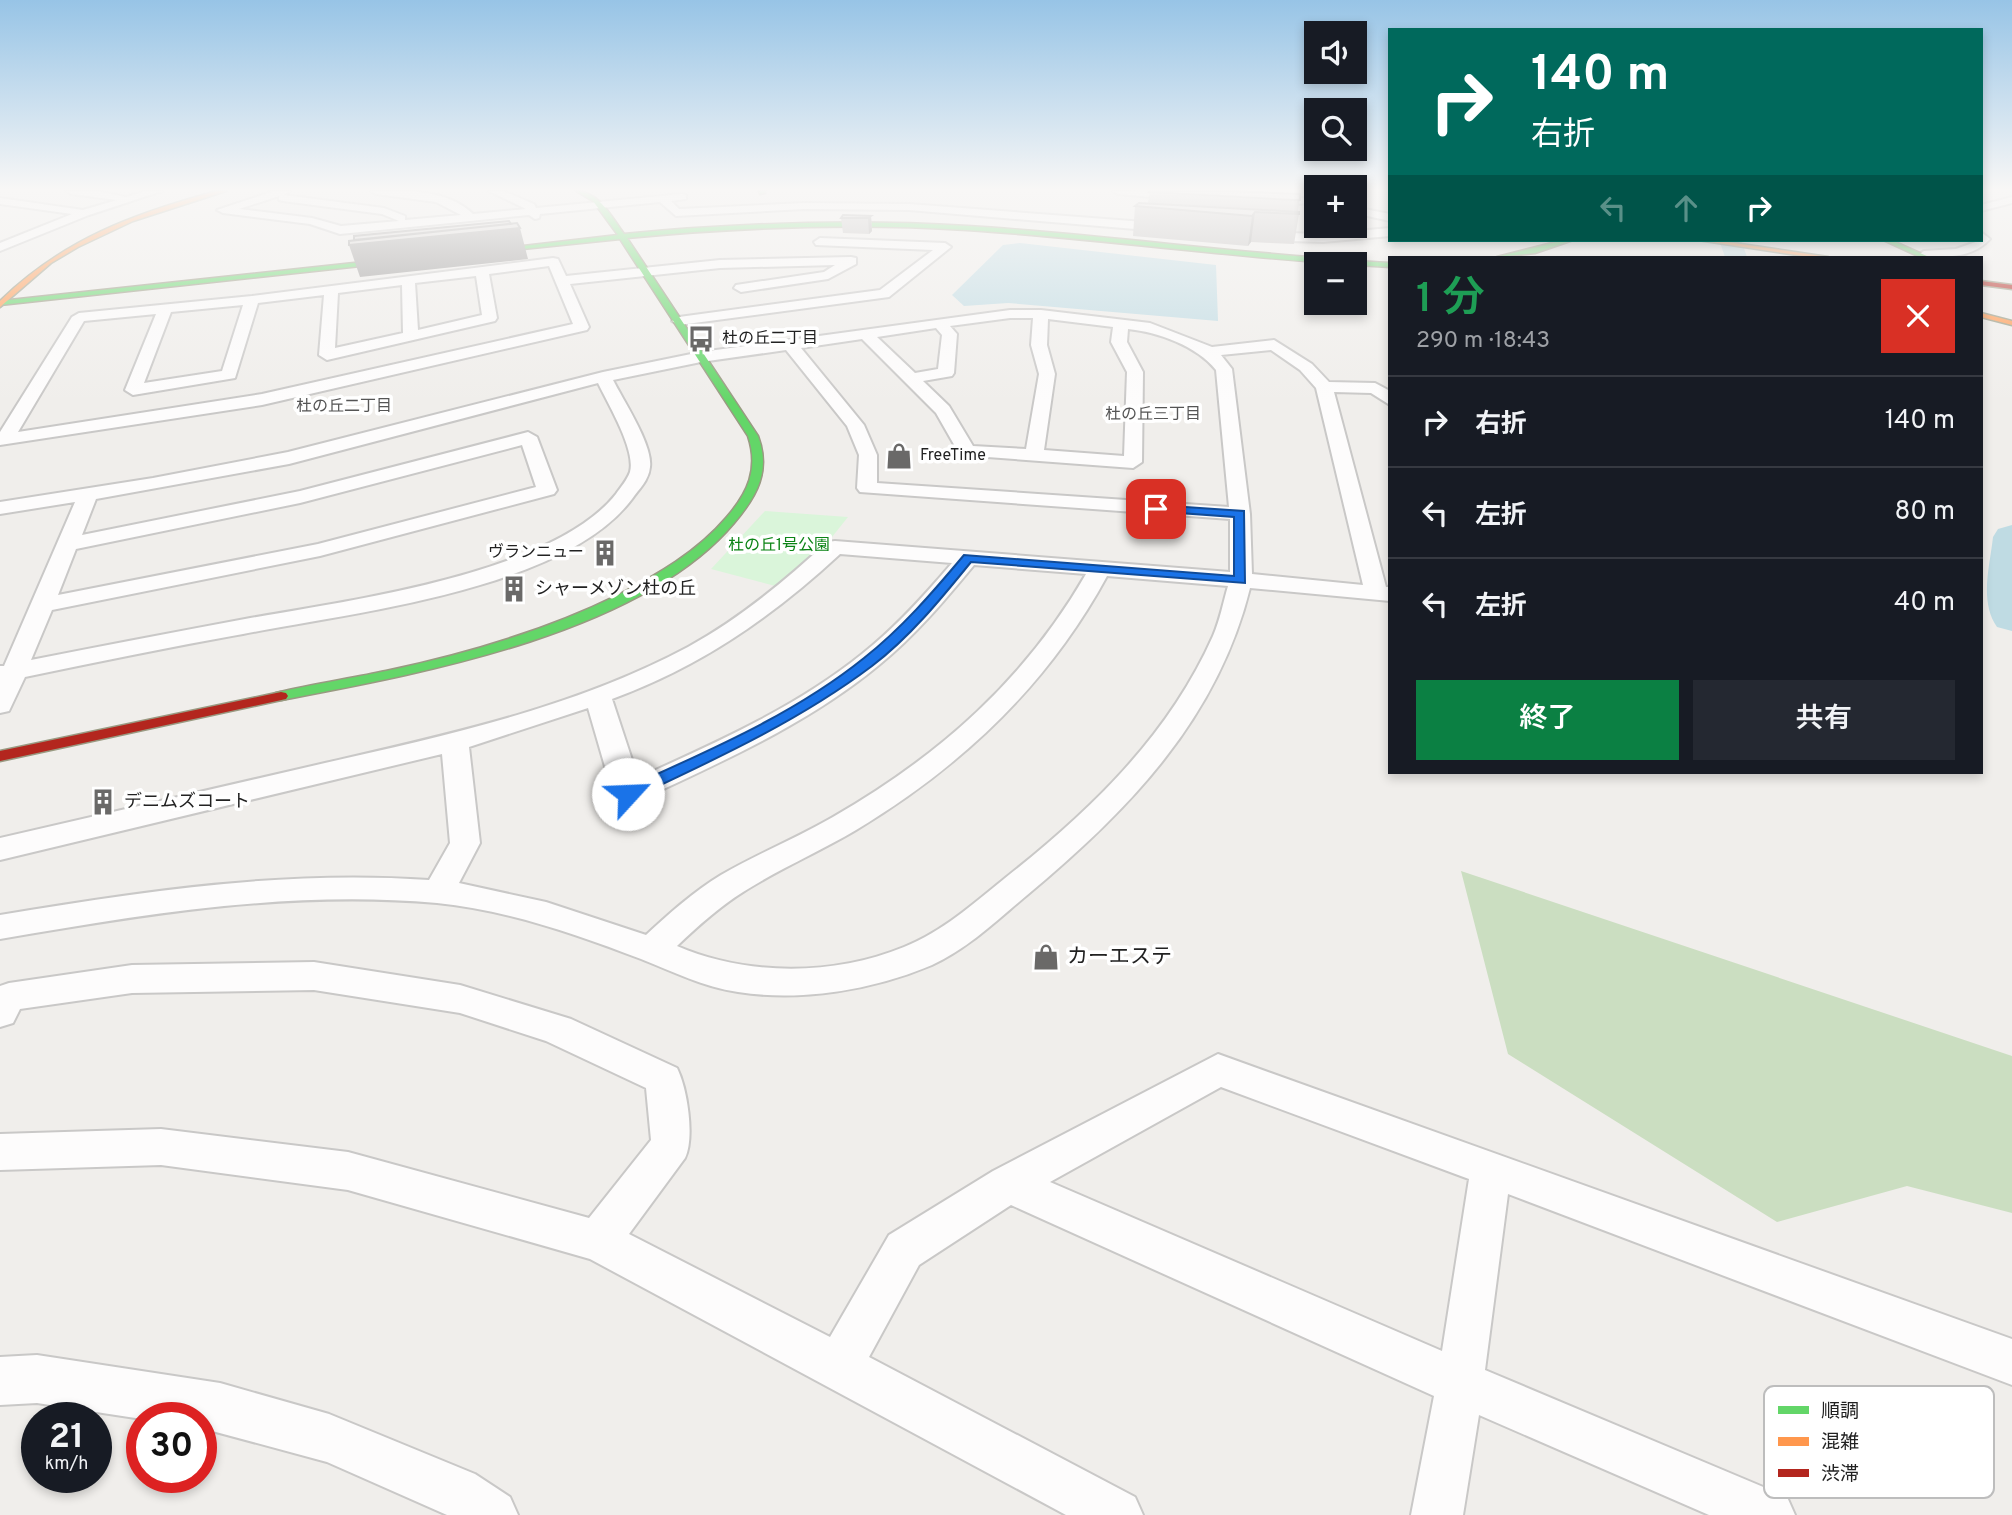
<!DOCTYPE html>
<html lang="ja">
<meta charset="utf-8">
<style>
:root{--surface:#171b24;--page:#242831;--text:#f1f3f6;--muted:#9ea1a6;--line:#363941;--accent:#0b8043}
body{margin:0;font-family:Overpass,"Noto Sans JP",sans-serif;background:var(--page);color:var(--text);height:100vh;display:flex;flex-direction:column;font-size:26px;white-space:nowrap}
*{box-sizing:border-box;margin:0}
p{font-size:23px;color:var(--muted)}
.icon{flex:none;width:38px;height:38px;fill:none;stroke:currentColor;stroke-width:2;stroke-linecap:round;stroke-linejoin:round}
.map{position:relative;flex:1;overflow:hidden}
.panel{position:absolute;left:1388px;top:256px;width:595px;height:518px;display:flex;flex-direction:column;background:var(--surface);border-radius:0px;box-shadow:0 4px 10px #0003}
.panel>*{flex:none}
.guide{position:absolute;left:1388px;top:28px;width:595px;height:214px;border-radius:0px;box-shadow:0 4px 10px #0003;background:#00695c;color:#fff;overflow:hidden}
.tools{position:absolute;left:1304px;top:21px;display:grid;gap:14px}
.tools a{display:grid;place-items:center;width:63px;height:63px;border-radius:0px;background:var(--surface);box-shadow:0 4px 10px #0003;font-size:35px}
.speed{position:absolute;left:21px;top:1402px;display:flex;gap:14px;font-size:35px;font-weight:700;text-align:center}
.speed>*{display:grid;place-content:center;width:91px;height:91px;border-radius:50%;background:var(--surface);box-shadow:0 4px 10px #0003;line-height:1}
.speed small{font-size:18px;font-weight:400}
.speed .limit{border:10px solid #d22;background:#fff;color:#111}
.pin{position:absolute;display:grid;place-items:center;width:60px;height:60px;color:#fff;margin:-30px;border-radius:14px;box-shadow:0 4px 10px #0006}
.me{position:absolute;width:77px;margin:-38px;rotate:65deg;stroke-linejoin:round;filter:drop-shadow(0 0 5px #0008)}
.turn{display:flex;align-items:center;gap:24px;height:147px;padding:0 28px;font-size:32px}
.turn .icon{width:91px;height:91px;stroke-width:2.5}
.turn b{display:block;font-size:49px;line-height:60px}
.lanes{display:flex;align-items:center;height:66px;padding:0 28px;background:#0003;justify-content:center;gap:35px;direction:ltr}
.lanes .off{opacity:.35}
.round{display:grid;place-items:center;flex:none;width:74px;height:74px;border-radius:0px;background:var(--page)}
.summary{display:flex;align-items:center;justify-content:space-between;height:119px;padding:0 28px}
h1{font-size:42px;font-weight:600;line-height:52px;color:#1e9e55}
.action{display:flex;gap:14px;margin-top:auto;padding:14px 28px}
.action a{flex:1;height:80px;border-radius:0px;background:var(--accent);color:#fff;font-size:28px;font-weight:600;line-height:80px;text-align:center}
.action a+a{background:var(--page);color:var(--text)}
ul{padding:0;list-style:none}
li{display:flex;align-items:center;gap:21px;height:91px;padding:0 28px;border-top:2px solid var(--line)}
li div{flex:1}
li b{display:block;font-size:26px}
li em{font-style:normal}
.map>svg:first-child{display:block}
</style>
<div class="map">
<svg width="2012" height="1515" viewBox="0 0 2012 1515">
<rect width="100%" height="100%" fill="#f0eeeb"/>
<!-- forest -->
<path fill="#cbdec1" d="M1461,871L2012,1056V1213L1907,1186L1777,1222L1508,1054Z"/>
<!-- park -->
<path fill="#daf5da" d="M765,511L848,517L812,562L779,587L711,569Z"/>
<!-- water -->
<path fill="#bfdbe3" d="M1020,243L1216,265L1218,321L1008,303L964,306L952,295L1003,245Z"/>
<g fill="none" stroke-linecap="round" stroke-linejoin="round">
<!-- river -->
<path fill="#bfdbe3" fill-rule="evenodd" d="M1719,240H1741L1747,257H1725Z
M2012,525V631L1997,627C1979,601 1990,566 1993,537L1998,529Z"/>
<!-- street casing -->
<g stroke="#c9c8c7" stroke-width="4">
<path id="street" d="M66,191H97L126,197L146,191H162L89,215L0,251V243L72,214L0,204V198L83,210L117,200L71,194Z
M274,191H290L284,195L384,208L405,216V220L461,215L436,202L376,194L371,191C406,191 446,188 473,214L526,209L489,191H503L534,204L536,208L682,194L686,195V199L671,201L679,209L804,203L909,204L1171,224L1177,228L1171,232L909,210L804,209L676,216L660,202L540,214L539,218L535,219L529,215L340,234L310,224L223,213L217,210ZM279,196V200L283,201L382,214L399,221L341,226L312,218L239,209Z
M1113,191C1132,191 1176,187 1190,197L1185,200L1118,194Z
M2012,197V203L1981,211V205Z
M1308,198L1312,199V203L1261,206L1256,203L1261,200Z
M1354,207L1390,214V221L1354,213Z
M1390,228V236L1323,242L1257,240L1251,236L1257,232L1323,234Z
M1981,232L1990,239C1972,259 1944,257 1919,257L1918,255L1924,251L1956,249L1981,240Z
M820,238L945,243L951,247L889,297L679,325L672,321L679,317L880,290L933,250L816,245L814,242Z
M851,257L856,258V264L828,279L741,292L734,288L736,285L824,272L835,265L720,268L570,284L589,327L587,330L262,405L0,445V432L72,317L79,313L252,296L553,258L558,259L566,276L720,260ZM549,266L573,324L262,394L18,432L84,321L156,314L125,390L133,395L235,378L258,303L324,295L319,355L327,360L495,321L497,318L489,274ZM476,276L482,315L418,330L415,283ZM402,285L403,333L335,348L338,293ZM243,305L222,371L144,383L171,312Z
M1010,310H1041L1150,323L1212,347L1274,340L1312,364L1329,382L1375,383L1390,391V405L1371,393L1334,392L1386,587H1390V601L1250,588C1217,720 1128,811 1026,896C997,920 967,949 932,965C873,990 801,1002 738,992C703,987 674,972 641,959C576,934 507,910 437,903C290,890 145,914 0,939V915C143,891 284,870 429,880L450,843L442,754L0,860V838C108,813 217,788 325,763C448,735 576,707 688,647C739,619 784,582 827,542L835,541L1230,572V519L860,492L857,488L859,455L847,426L786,350L701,362L613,380C623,400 653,445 650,467C649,480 639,489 632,499C564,590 351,613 243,634C170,647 97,662 25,677L9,711L0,713V666H4L75,502L0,514V502L153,478L288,452L603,372L701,352ZM1010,318H1033L1031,345L1039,374L1026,449L973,446L949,406L923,381L952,376L954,373L957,334L950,326ZM1048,319L1113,327L1111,342L1127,372L1124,456L1044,450L1055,374L1047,345ZM936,328L942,335L938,369L915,373L877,337ZM1128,329C1158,332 1197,346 1216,370L1229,507L877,483V455L864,425L801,348L862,339L936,413L960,455L1133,468L1142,462L1143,372L1127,342ZM1271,350L1300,370L1316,388L1363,585L1252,574L1250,514L1232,369L1221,355ZM598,383C608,404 636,450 630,472C627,480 621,487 616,494C552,575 344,601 245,619C174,632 102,646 31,660L52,610L320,556L554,494L557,490L537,437L528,432L300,491L82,535L96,499L289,464ZM522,445L536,487L318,544L58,595L76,549L300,503ZM840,554L952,563C924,596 895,628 862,654C795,708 715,743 638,778L612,699C700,667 772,617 840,554ZM974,565L1086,574C1025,680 939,756 833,817C797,838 757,854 721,875C693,892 670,913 646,935L546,902L459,883L480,843L469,747L588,708L613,794L618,801L628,804L638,801C721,762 808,724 879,665C915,636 945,600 974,565ZM1107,576L1228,586C1223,603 1220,620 1213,636C1168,737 1089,812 1004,879C973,904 942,932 904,947C833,976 747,976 677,946C698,926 719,907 743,892C779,869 819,852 856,830C962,766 1048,685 1107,576Z
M314,962L460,985L571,1019L677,1068C687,1088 695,1137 685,1158L629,1234L830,1337L889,1235L993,1171L1218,1054L2012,1339V1385L1508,1194L1485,1370L1787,1497L1795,1515H1709L1479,1415L1463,1515H1411L1434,1396L1011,1205L919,1265L869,1357L1135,1497L1143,1515H1066L590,1259L348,1190L161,1165L0,1170V1134L161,1129L348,1152L589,1218L651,1140L646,1088L546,1041L460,1013L314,990L132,993L20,1009L13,1023L0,1027V986L9,983L132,965ZM1221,1087L1469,1179L1442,1351L1050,1182Z
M37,1355L220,1383L329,1414L475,1474L510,1497L518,1515H447L327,1462L201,1428V1418L142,1419L37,1403L0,1405V1357Z"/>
</g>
<!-- fast casing -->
<g stroke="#999a82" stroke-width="3">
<path id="fast" d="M576,191C599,191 612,218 624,234C738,223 853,219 968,226C1109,235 1248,255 1390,263V267C1250,260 1108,239 967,230C853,223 740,227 627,238L758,436C771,471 757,496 734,523C641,634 418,674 281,700L276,699L274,696L276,693C312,684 349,679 386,671C466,654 545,631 618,595C657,575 697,552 726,518C748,493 759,469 748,436L620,239L474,254L470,252L618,235L593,201Z
M759,191H765V193L760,194Z
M1564,240H1573L1535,253L1497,257Z
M1883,240H1891L1929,257H1920Z
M410,257L407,261L0,305V301Z"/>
</g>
<!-- slow casing -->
<g stroke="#999a82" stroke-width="3">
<path id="slow" d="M217,191H226L133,221L78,247L51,263L0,307V301C64,239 133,214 217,191Z
M1698,240H1714L1828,257H1810Z
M1981,313L2012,321V325L1981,317Z"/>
</g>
<!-- jam casing -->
<g stroke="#999a82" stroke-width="3">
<path id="jam" d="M1981,281L2012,285V289L1981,285Z
M281,692L286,693L288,696L286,699L0,761V751Z"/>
</g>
<!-- street -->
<use href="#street" fill="#fdfcfc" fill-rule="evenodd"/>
<!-- fast -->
<use href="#fast" fill="#63d668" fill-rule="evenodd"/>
<!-- slow -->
<use href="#slow" fill="#ff974d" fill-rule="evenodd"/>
<!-- jam -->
<use href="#jam" fill="#b3261e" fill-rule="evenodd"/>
</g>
<!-- wall -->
<path fill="#b9b6b5" d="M1150,191H1228L1300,194L1298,212L1299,214L1294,244L1251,242L1248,246L1133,236L1135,206L1148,203Z
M871,216L872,231L869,234L843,233L841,218Z"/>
<!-- shaded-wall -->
<path fill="#969493" d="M1255,212L1251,242L1248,246L1252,216Z
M871,216L872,231L869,234L868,218Z
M520,228L528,259L360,277L349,245Z"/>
<!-- building -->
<path fill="#d7d4d2" stroke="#969493" stroke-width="2" d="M1150,191H1226L1300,194V200H1293L1149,192Z
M1139,203L1299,212V214L1255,212L1252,216L1135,206Z
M843,215L871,216L868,218H841Z
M509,221L511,224L354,240V236Z
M517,223L520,228L349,245V241Z"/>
<!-- sky -->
<linearGradient id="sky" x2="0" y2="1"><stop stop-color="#97c4e6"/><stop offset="0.47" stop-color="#f8f7f6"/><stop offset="1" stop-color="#f8f7f6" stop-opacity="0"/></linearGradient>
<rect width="2012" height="403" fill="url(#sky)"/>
<!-- route -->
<path fill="#1a73e8" stroke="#114b97" stroke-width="2" d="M1156,505L1244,511L1245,583L971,562C941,599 910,637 872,666C799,721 716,759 633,798H622L619,794L622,790C705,752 792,716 864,658C902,628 933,592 964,555L1234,576V517L1152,511V506Z"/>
<!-- icons -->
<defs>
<g id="bus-bare" transform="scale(2.1)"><path d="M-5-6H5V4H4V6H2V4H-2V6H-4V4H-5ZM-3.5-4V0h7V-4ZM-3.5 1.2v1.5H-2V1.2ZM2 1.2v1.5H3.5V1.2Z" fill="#6a6968" stroke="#fff" stroke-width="2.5" paint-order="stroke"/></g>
<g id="shop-bare" transform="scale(2.1)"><path d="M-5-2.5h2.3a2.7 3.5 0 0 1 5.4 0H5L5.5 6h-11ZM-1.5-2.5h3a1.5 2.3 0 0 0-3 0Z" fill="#6a6968" stroke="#fff" stroke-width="2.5" paint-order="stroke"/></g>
<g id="building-bare" transform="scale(2.1)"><path d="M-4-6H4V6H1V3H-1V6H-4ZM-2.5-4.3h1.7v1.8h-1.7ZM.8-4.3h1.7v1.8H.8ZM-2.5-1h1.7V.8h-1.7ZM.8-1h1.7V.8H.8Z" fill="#6a6968" stroke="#fff" stroke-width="2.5" paint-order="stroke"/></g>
</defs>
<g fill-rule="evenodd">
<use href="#bus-bare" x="701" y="339"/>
<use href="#shop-bare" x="899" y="456"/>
<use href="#building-bare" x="605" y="553"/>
<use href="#building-bare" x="514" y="589"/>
<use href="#building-bare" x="103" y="802"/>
<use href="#shop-bare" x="1046" y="957"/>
</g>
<g text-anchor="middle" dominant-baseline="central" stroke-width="7" stroke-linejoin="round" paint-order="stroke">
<!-- far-poi labels -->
<g font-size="16" fill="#222" stroke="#fff" text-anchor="start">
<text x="722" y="339">杜の丘二丁目</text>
<text x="920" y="456">FreeTime</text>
<text x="584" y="553" text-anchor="end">ヴランニュー</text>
</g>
<!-- far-neighbourhood labels -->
<g font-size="16" fill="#555" stroke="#fff">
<text x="344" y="407">杜の丘二丁目</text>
<text x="1153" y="415">杜の丘三丁目</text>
</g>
<!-- far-park labels -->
<g font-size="16" fill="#0c8416" stroke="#fff">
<text x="779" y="546">杜の丘1号公園</text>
</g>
<!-- poi labels -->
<g font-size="18" fill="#222" stroke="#fff" text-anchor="start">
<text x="535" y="589">シャーメゾン杜の丘</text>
<text x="124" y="802">デニムズコート</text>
</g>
<!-- near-poi labels -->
<g font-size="21" fill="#222" stroke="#fff" text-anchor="start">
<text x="1067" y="957">カーエステ</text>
</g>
</g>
<!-- legend -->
<rect x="1764" y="1386" width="230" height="112" rx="10" fill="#fff" stroke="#bdbdbd" stroke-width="2"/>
<rect x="1778" y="1406" width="31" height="8" fill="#63d668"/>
<rect x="1778" y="1437" width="31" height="9" fill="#ff974d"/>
<rect x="1778" y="1469" width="31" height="8" fill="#b3261e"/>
<g font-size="19" fill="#222">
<text x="1821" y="1417">順調</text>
<text x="1821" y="1448">混雑</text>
<text x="1821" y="1480">渋滞</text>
</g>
</svg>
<div class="tools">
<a><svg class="icon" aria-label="sound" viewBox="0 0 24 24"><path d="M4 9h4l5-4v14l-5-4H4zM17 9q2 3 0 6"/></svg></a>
<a><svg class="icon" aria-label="search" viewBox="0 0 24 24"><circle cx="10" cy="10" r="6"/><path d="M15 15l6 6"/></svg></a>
<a>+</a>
<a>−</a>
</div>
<div class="speed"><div>21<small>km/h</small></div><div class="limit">30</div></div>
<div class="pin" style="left:1156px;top:509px;background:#d93025"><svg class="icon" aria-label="arrive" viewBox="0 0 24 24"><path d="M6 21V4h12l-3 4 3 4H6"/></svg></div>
<svg class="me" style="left:628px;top:794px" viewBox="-20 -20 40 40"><circle r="19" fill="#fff"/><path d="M0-13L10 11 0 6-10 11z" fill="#1a73e8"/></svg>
<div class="guide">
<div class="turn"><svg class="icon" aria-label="right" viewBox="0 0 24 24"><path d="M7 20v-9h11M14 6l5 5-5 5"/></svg><div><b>140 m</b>右折</div></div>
<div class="lanes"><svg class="icon off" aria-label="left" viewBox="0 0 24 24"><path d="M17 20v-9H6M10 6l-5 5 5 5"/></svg><svg class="icon off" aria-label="ahead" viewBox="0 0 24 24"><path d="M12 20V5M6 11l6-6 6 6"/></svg><svg class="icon" aria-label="right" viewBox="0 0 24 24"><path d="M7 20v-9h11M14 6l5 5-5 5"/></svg></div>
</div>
<section class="panel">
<div class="summary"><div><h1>1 分</h1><p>290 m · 18:43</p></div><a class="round" style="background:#d93025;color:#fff"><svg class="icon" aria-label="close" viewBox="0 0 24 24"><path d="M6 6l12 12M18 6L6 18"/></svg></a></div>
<ul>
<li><svg class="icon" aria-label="right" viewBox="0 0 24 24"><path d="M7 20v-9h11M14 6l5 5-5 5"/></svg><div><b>右折</b></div><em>140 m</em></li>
<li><svg class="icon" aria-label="left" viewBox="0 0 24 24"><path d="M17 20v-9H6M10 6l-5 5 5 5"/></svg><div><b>左折</b></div><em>80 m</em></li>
<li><svg class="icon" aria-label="left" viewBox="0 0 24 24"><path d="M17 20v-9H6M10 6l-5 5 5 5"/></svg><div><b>左折</b></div><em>40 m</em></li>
</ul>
<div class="action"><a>終了</a><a>共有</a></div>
</section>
</div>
